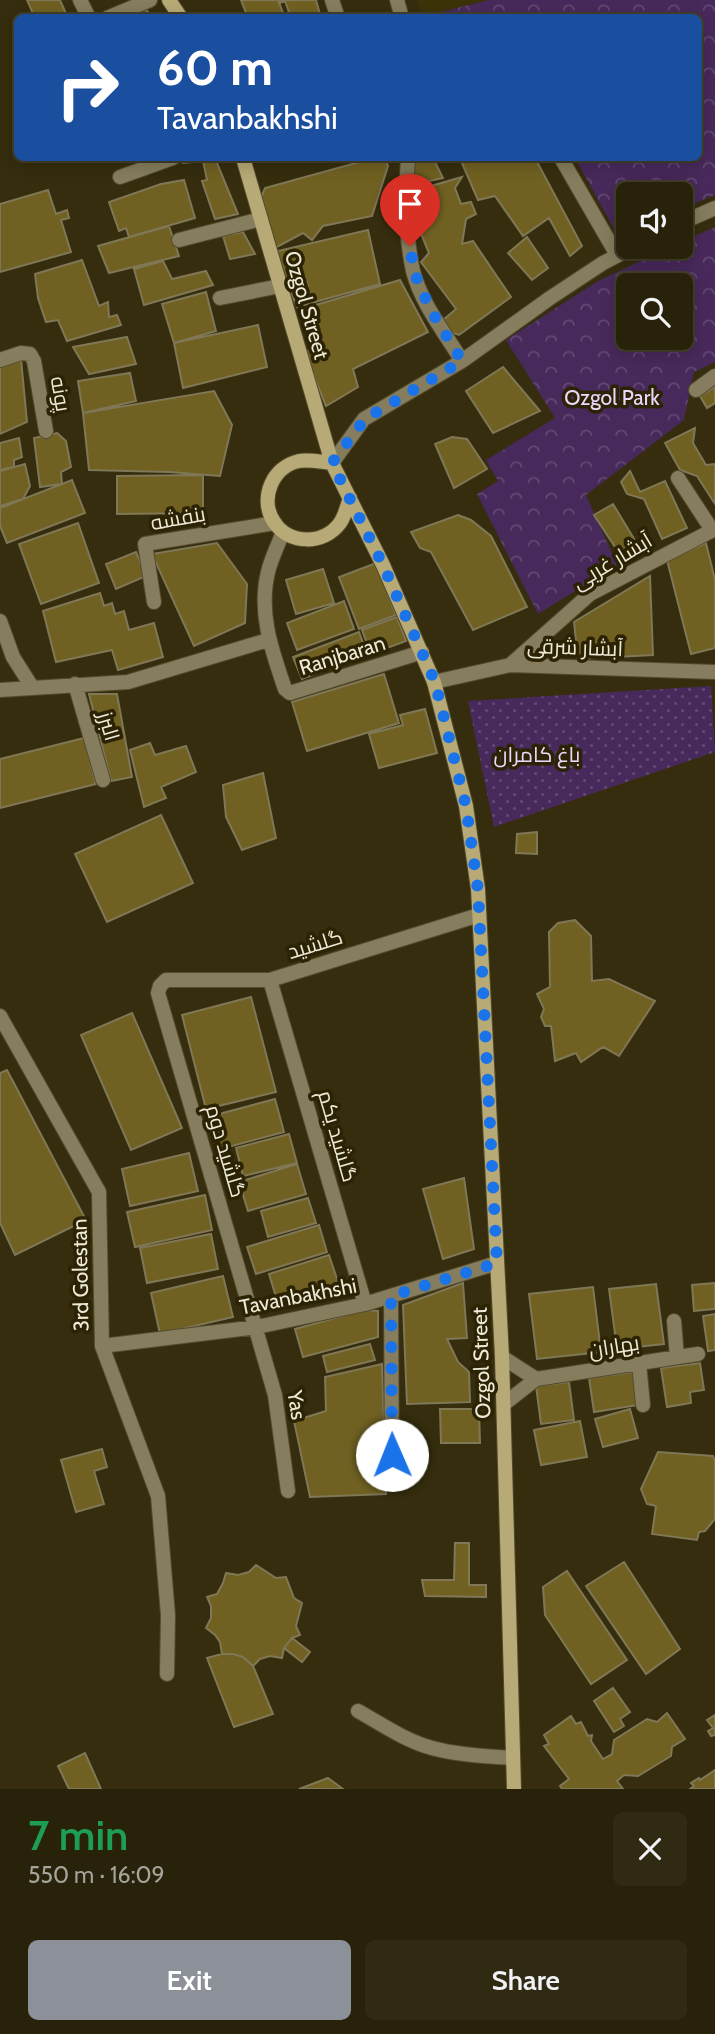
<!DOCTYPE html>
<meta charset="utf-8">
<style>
:root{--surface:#28220a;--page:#302a13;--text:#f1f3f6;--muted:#a5a49c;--line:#443f2b;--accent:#8c9099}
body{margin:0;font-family:Cabin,Cairo,sans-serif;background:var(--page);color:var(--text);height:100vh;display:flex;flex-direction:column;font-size:26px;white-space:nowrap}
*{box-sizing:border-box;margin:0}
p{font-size:23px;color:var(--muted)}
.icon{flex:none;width:38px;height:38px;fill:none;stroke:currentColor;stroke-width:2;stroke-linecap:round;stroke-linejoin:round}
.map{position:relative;height:1789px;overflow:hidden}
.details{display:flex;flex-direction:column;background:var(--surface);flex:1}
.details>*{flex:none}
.top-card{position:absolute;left:14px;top:14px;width:688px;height:147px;border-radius:10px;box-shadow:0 4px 18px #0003,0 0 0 2px var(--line);background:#1a4fa0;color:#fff;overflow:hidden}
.fabs{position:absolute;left:616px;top:182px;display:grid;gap:14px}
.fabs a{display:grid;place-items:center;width:77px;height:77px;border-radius:10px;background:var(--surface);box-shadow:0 4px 18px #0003,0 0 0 2px var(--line);font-size:35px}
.pin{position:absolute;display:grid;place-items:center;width:60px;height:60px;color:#fff;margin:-72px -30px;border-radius:50% 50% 50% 0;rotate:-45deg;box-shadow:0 0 7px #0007}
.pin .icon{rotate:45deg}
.me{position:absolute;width:77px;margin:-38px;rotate:359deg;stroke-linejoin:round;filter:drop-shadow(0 0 5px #0008)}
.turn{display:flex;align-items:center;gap:24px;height:147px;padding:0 28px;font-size:32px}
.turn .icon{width:91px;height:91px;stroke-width:2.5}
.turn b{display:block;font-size:49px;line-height:60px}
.round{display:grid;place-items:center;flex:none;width:74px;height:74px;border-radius:10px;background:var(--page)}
.overview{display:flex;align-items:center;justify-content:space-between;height:119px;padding:0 28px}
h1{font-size:42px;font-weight:600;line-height:52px;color:#1e9e55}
.primary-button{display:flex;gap:14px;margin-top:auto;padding:14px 28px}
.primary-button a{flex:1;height:80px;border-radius:10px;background:var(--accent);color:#fff;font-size:28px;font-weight:600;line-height:80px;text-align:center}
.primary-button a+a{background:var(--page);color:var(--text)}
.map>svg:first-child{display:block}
</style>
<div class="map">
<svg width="715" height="1789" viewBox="0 0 715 1789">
<defs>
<pattern id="grass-dots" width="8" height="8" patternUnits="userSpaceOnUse" patternTransform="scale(1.75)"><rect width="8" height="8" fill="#48295b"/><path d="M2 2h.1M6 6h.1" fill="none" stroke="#634872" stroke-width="1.8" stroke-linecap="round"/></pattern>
<pattern id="park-crowns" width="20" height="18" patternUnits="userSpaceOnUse" patternTransform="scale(1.75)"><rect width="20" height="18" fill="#48295b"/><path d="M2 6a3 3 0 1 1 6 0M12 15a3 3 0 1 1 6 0" fill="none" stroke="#634872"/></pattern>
</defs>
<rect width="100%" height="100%" fill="#352d0d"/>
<!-- built -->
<path fill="#3d3309" d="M417,0H489L422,17Z"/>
<!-- grass -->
<path fill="url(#grass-dots)" d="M711,686L715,752L494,827L468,701Z"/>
<!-- park -->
<path fill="url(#park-crowns)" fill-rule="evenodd" d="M489,0H715V195L681,209V194H628V232L618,236L575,158H698V18L421,17Z
M715,227V362L694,372L684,420L586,495L617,565L538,614L477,494L498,481L486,460L555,418L506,340L598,281L671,247H681V242ZM628,285H681V338H628Z"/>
<!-- building -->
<path fill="#706122" stroke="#7f7756" stroke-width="2" d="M27,0H60L68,18H35Z
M241,0H278L285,18H248Z
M279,0H316L321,18H291L285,1L280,3Z
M143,6L153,18H135L134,12Z
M181,158H215L238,214L215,219L202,181L207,180L203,161L183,163Z
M374,158H385L388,166L372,216L323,226L312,240L303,233L273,249L260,200L265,188Z
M411,158H433L443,178L415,184Z
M478,158H535L582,246L570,256L549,218L523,236L495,196L478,200L461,161Z
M462,177L455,188L461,204L471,202L476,214L466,219L462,244L473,241L511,297L459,335L449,332L443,320L456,309L421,262L429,253L415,219L431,210L424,188Z
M184,180L195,218L129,237L126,228L119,231L109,202L161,184Z
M48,190L56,214L67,210L69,218L61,220L71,252L0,272V204Z
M169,226L179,256L109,273L98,246Z
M368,230L380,284L297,307L290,290L308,285L305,277L285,284L274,252Z
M243,232L255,254L230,259L223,236Z
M527,237L548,268L532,280L508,253Z
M82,260L99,306L108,302L109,317L117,315L121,325L67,341L58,320L46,322L38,298L35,274Z
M163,261L172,279L206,271L213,285L144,305L134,269Z
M400,280L428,332L353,369L358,387L326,406L304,352L323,346L309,307Z
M206,292L216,331L174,343L162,304Z
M258,325L267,367L183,388L174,343Z
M127,337L136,364L89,374L73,347Z
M21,359L27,422L0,434V365Z
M503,367L540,411L493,433L466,391Z
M130,373L136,401L83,413L78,381Z
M715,387V403L707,408L700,396Z
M214,391L232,425L220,476L169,472L89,470L83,413Z
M695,428L693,443L706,465L715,464V504L697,476L680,470L665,443Z
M57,433L66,441L71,467L61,472L62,484L40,487L34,438Z
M452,437L467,439L487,469L454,488L435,444Z
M19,438L22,457L14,460V467L0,470V443Z
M25,464L30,486L23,499L0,506V471Z
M630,471L640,492L665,481L687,528L662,539L644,499L627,494L621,482Z
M203,475V513L117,514V476Z
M72,480L85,513L7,543L0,526V508Z
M613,504L639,547L621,556L594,515Z
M458,515L471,520L491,536L527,607L473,630L431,552L420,548L411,532Z
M78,523L99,583L41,604L19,544Z
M217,543L247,584L245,623L194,646L152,554Z
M706,543L715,580V648L691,654L667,560Z
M136,552L146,576L116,589L106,564Z
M376,563L396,615L359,629L339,577Z
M323,569L334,603L296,614L286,580Z
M650,576L653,655L578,659L574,622Z
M100,593L104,606L112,603L115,614L124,611L129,630L154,623L163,657L118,670L112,650L56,662L43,611Z
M344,601L354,629L297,650L287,623Z
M397,617L406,641L371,654L362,630Z
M359,632L367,654L302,679L293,657Z
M384,674L399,723L307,751L292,702Z
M89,694H117L132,777L111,781Z
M425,709L437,753L379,768L369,734L403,725L400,715Z
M84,738L96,784L0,808V759Z
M150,743L155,755L186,746L196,772L161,787L166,798L144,807L130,750Z
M263,773L276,838L242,850L226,817L223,785Z
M161,815L193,883L107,922L75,854Z
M537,832V854L516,853L517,834Z
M575,920L591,936L592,981L609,979L655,1001L619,1056L603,1047L581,1062L576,1053L555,1061L551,1026H545L541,1017L544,1009L537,994L550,987L549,932L558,923Z
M251,997L276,1092L206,1109L182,1015Z
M132,1013L182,1128L131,1150L81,1035Z
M7,1070L86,1220L15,1255L0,1223V1073Z
M275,1099L284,1132L217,1150L208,1117Z
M289,1134L297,1163L243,1176L236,1148Z
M189,1153L198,1191L130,1206L122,1169Z
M297,1164L306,1194L248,1211L239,1182Z
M464,1178L474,1249L443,1259L423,1189Z
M205,1195L212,1230L135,1247L127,1212Z
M308,1198L316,1223L268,1237L261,1211Z
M319,1225L327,1252L256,1274L247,1247Z
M211,1234L218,1269L147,1283L140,1248Z
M329,1255L340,1288L279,1307L269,1274Z
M223,1276L233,1317L160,1334L151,1293Z
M463,1283L467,1338L447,1339L458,1362L469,1372L470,1402L407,1404L403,1305Z
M715,1283V1309L694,1311L692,1285Z
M656,1284L664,1344L617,1349L609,1289Z
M593,1287L601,1352L537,1359L529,1294Z
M364,1310L378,1311V1337L303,1357L295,1329Z
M715,1314V1350L708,1351L703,1316Z
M370,1344L375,1360L327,1372L323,1356Z
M700,1363L704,1390L690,1392L691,1403L667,1407L661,1368Z
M382,1364L386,1494L310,1497L294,1421L326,1411L325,1377Z
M633,1372L638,1405L594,1412L589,1378Z
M569,1382L574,1420L541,1424L536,1386Z
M440,1409H479L480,1443H441Z
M630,1409L638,1438L603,1447L595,1419Z
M580,1421L587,1457L541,1465L534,1430Z
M102,1449L107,1467L94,1471L104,1504L76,1512L61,1460Z
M658,1452L713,1456L715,1461V1519L705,1531L699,1532L697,1540L652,1534L656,1506L647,1504L641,1489Z
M455,1543H469V1585H486V1597L425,1596L422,1580H454Z
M624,1562L680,1649L646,1674L586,1586Z
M256,1565L276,1578L286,1577L294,1598L302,1603L296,1626L300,1635L292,1638L284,1648L282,1658L270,1656L260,1659L253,1666L243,1657L233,1654H222L220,1642L215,1635L206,1628L211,1618V1606L207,1597L217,1594L223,1583L226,1573L238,1575L249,1572Z
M567,1571L627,1660L591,1684L545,1615L543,1587Z
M292,1638L310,1652L302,1662L284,1648Z
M222,1654H233L243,1657L253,1666L273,1714L234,1727L207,1658Z
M613,1688L630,1712L620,1719L624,1726L614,1732L594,1701Z
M667,1713L685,1739L672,1747L671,1756L638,1776L624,1775L617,1781L623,1789H562L560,1786L569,1779L544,1746L549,1744L544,1735L571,1716L576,1724L581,1722L588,1736L592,1735L591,1741L603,1759L612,1754L614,1740L647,1719L657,1722Z
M715,1715V1735L711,1736L708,1731L713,1728L707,1720Z
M85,1753L101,1789H69L58,1766Z
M715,1770V1789H690L694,1786L691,1783L699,1778L700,1780Z
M328,1778L343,1789H299Z"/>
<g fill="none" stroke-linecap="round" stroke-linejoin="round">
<!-- minor casing -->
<g stroke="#534b2d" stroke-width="16">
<path id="minor" d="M80,0L89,18
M332,0L338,18
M397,0L402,18
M107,18L150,0
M408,158C405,195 405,234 413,271C421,303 445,333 462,361
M561,158L617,255
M120,177L173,158
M681,223L715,208
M179,240L261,219
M220,298L280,286
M0,360L21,353L30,354L34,361L46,431
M696,390L715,376
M332,463L364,419L462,361L550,298L603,263L634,247
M678,478L712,530
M283,532C278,545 271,559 268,572C258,613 272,651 285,689L290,693L422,652
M154,602L145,544L275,523
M0,621L13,657L32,687
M510,665L590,594L715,529
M434,682L510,665L715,672
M75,684L103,780
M0,690L128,682L268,640
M270,980L365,1304
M0,1016L99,1192L102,1346L158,1496L168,1615L167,1674
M391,1296L392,1482
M674,1321L677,1357
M102,1346L257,1327L365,1304L497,1263
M502,1357L536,1379L504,1404
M639,1363L643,1405
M536,1379L698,1354
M288,1491L275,1395L158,993L160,986L166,980H270L479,915
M358,1711C381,1724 406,1741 432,1748C458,1755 486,1756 513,1758"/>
</g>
<!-- secondary casing -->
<g stroke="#534b2d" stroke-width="16">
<path id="secondary" d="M169,0L181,18
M243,158L332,463L383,565L434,682L466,806L478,889L502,1357L514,1789
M332,463C321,462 309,459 299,461C272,467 259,499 274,522C289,545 324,545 340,523C345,516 347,506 350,498"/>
</g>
<!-- minor -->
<use href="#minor" stroke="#857d5d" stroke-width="14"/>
<!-- secondary -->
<use href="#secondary" stroke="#b7aa76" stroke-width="14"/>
</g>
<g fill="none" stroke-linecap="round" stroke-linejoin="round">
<!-- route -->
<path stroke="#1a73e8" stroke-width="12" stroke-dasharray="0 21.6" d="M392,1455L391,1296L497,1263L478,890L466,806L435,682L383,565L332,463L365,419L462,361L430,309L414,272L410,246"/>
</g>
<g text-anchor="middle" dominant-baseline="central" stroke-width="7" stroke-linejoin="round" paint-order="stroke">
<!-- street labels -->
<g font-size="21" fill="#eeead8" stroke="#2b2303">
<text transform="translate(307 305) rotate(74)">Ozgol Street</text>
<text transform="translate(61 394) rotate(80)">پونه</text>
<text transform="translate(178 518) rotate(-10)">بنفشه</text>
<text transform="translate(612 561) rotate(-31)">آبشار غربی</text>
<text transform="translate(575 647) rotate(2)">آبشار شرقی</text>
<text transform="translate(342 655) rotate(-17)">Ranjbaran</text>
<text transform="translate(109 726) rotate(74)">البرز</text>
<text transform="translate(315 944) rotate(-17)">گلشید</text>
<text transform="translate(338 1136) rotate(74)">گلشيد يكم</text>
<text transform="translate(226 1151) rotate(74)">گلشيد دوم</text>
<text transform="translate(80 1275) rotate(-91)">3rd Golestan</text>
<text transform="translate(298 1296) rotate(-11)">Tavanbakhshi</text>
<text transform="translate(614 1346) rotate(-9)">بهاران</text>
<text transform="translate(481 1363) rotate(-92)">Ozgol Street</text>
<text transform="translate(297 1405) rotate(81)">Yas</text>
</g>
<!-- park labels -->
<g font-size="21" fill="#edd8fd" stroke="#2b2303">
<text x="612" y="397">Ozgol Park</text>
<text x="537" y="754">باغ کامران</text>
</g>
</g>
</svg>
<div class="fabs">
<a><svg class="icon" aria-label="sound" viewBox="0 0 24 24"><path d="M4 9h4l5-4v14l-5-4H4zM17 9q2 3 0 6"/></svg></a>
<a><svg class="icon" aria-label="search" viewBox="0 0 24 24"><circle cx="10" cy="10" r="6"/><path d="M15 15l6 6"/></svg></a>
</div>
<div class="pin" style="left:410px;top:246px;background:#d93025"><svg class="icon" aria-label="arrive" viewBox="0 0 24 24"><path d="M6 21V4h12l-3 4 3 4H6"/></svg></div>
<svg class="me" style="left:392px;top:1455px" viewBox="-20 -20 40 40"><circle r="19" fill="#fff"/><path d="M0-13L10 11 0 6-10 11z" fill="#1a73e8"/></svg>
<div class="top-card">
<div class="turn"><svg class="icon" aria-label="right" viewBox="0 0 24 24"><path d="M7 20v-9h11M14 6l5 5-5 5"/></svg><div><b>60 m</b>Tavanbakhshi</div></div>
</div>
</div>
<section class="details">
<div class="overview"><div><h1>7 min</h1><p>550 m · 16:09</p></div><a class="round"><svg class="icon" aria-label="close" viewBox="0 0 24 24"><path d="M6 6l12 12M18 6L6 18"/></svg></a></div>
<div class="primary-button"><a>Exit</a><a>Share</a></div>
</section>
